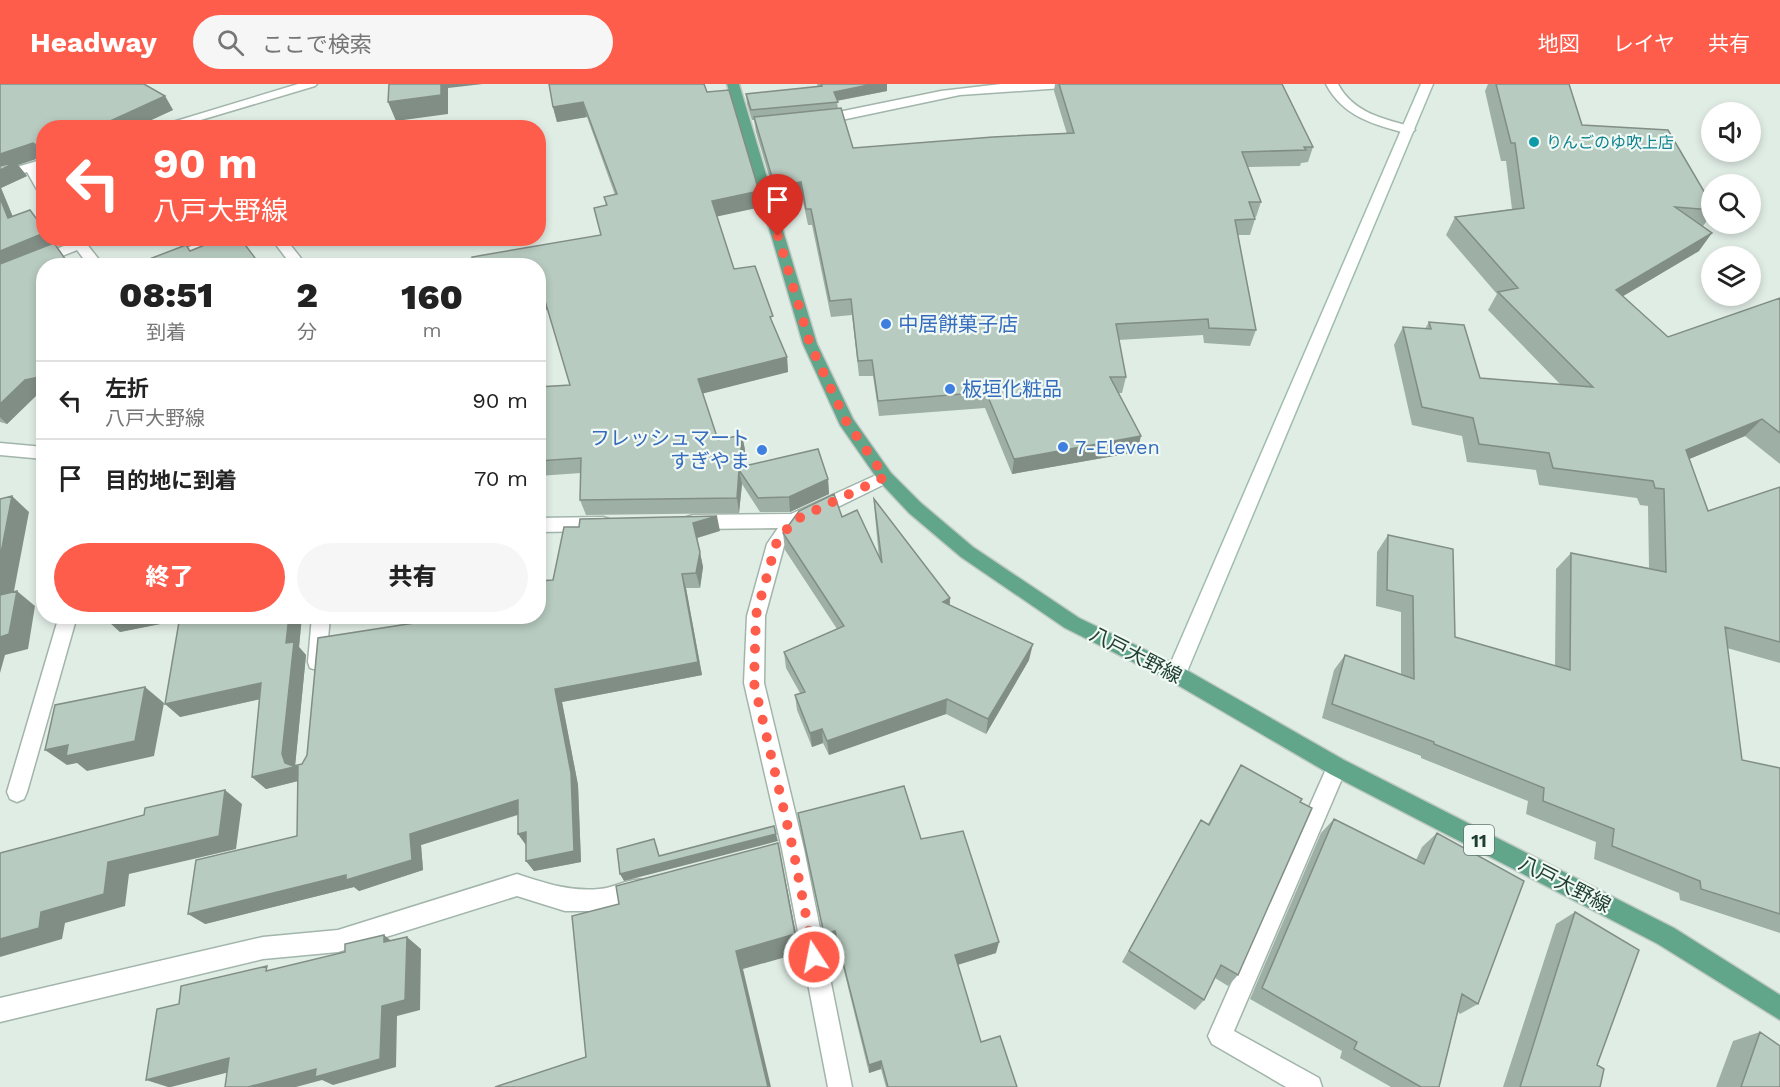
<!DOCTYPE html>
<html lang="ja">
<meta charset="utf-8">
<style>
:root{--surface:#fff;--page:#f6f6f6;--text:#222;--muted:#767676;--line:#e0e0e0;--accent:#fe5d4c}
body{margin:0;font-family:"Work Sans","Noto Sans JP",sans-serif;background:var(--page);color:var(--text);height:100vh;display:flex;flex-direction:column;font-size:22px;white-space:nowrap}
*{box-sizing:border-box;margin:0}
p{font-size:20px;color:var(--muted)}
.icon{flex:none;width:33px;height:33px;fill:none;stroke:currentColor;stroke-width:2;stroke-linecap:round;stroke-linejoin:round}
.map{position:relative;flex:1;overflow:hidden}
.panel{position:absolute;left:36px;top:174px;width:510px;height:366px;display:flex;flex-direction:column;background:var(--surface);border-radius:24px;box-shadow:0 3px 9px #0003}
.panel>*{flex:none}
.top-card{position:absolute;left:36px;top:36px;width:510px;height:126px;border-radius:24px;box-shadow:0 3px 9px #0003;background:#fe5d4c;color:#fff;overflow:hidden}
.controls{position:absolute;left:1701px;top:18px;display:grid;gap:12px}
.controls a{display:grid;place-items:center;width:60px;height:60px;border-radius:50%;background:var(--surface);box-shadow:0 3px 9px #0003;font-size:30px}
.pin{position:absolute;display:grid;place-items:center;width:51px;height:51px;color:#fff;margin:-62px -26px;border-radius:50% 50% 50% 0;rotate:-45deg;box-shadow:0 0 6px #0007}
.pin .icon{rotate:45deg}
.me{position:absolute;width:66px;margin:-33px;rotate:349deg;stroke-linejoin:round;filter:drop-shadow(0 0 4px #0008)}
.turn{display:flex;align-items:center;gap:21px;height:126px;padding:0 18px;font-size:27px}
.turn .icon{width:78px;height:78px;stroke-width:2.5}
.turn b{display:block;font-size:42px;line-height:51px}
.eta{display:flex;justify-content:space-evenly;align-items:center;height:102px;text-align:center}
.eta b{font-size:36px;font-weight:800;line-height:42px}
.cta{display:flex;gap:12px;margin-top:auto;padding:12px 18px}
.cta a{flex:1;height:69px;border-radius:36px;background:var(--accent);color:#fff;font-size:24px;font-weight:800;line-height:69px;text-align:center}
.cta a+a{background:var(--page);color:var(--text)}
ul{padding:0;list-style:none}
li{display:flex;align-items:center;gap:18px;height:78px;padding:0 18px;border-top:2px solid var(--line)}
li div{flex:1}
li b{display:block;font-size:22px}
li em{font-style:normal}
header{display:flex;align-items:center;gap:36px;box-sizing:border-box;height:84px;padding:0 30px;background:var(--accent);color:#fff}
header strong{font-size:28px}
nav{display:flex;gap:33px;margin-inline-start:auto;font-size:21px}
.search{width:420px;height:54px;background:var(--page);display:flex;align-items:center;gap:15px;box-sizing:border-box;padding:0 21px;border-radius:33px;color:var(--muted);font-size:22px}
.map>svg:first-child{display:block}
</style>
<header>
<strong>Headway</strong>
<div class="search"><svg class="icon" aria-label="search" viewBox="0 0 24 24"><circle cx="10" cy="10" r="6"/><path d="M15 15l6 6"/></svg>ここで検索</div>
<nav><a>地図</a><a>レイヤ</a><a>共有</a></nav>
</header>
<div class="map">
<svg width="1780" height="1003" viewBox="0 0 1780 1003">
<rect width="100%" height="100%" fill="#e0ede5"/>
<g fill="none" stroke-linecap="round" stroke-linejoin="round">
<!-- lane casing -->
<g stroke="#a2b5ab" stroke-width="3">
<path id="lane" d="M1001,0H1083L1077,3L960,11L832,38L819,40L813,36L819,32L941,7Z
M59,532H77L27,708L24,715L17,718L10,715L7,708Z
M312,532H330L326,578L324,584L317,586L310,584L308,578Z
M517,790C545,799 570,808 599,805C616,804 633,791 649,797L652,805L649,813L601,827H565L517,812L338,868L263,875L0,938V914L263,853L338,846Z"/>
</g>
<!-- street casing -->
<g stroke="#a2b5ab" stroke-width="3">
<path id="street" d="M298,0H317L315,2L174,44H153Z
M1326,0H1338C1353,29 1384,35 1413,43L1415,46L1409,50C1375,41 1343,33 1326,0Z
M44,75V83L38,85L44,95V110L39,109L27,88L0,96V88Z
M68,154H82L104,182H89L77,166L0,197V188L71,159Z
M208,154H227L170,182H150Z
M271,154H285L307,182H292Z
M0,359L44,363V375L0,371Z
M885,387L891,389L893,393L891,397L799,442L784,462L765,532L764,599L804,765L852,1003H828L782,765L744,599L747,532L767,460L778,444L693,445L687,443L684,438L687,433L693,431L791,430Z
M603,433L609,435L612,440L609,445L603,447L538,448V434Z
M1337,674L1344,676L1347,683L1234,947L1319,994L1322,1003H1286L1212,960L1208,952L1330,676Z"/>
</g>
<!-- secondary casing -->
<g stroke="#a0bcae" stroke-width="3">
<path id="secondary" d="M1421,0H1433L1186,590L1183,596L1176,598L1169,596L1166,590Z"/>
</g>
<!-- primary casing -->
<g stroke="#c0c9c5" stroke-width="3">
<path id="primary" d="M727,0H739L817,260L853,335L891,389L921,419L973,463L1079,534L1183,584L1344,676L1674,844L1780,911V936L1658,860L1330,690L1169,596L1065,544L961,473L909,429L879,397L840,341L803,260Z"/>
</g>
<!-- lane -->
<use href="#lane" fill="#fff" fill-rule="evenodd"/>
<!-- street -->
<use href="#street" fill="#fff" fill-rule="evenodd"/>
<!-- secondary -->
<use href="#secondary" fill="#fff" fill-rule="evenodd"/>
<!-- primary -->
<use href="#primary" fill="#61a68a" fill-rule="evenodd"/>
</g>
<!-- wall -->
<path fill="#9eafa5" d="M0,0L165,12L173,26L134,44H44L39,74L18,81L27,92L1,104L13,133L44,154H51L70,182H44V309L38,310L7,340L0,338Z
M817,0H887V7L837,17L838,25L853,64L1067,50L1054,7L1055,0H1059L1313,63L1308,78L1301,79L1300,82L1248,83L1261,118L1256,133H1255V135L1250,151H1238L1256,246L1250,262L1204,259L1203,251L1118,256L1126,293L1122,309H1118L1137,368L1012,390L985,324L879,332L873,292H859L852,231L831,233L812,141H808L802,113L777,119L756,48L754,36H752L747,20L746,10L818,3Z
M1488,0H1569L1582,41L1712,121V130L1703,142L1699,167L1623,212L1668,253L1780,214V380L1745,352L1689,375L1708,427L1780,403V579L1727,564L1742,676L1780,684V849L1680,816L1679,809L1594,775L1596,758L1526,730L1528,717L1421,674V672L1322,634L1334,586L1345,571L1401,591V528L1376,522L1377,468L1388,451L1455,553L1555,582L1556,485L1571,469L1649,484L1648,422L1640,421L1637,414L1539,401L1536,386L1467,378L1462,352L1412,341L1394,261L1403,243L1425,245L1429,238L1480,294L1560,300L1488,226L1497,210L1446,151L1455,133L1512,125L1506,77H1501L1485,7Z
M707,8L759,107L761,123L717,132L734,185L774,243L787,273L788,288L703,309L718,356L742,351L745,366L744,382L828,395L829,410L790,428H760L742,400L739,429L586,431L580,416L581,389L538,392V303L570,301L548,226L538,227V182L601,151L606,121L604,113L615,111L587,33L557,38L553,23Z
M874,415L950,514V522L1029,576L986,650L946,630L829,671L823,659L812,663L797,626L795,611L800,609L786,584L784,568L837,545L785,466L783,449L842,433L879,474L875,432Z
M720,447L697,454L703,483L700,504H686L702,591L562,618L578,701L581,778L534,787L526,777V761L518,750V731L421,761L423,786L359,807L354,803L205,840L297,752L298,697L266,705L252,693L260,615L180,633L179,536L120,548L108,537L99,539L92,532H302L299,563L306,571L295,682L302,680L538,532L553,496Z
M1241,681L1238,891L1228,902L1215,894L1204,916L1195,926L1122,878L1193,750L1201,736L1208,740L1232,696Z
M1334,735L1416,776L1422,763L1437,749L1478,920L1460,930L1458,928L1439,1003H1391L1340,974L1342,967L1250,915L1321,749Z
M801,743L921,755L996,869L958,881L981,958L1017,1003H886L881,985L869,989L837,858L826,861Z
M1575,828L1600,1003H1503L1556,840Z
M1760,948L1780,1003H1716L1733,957Z"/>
<!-- shaded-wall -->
<path fill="#818e86" d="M441,0H483L448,4V30L396,37L388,18Z
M873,0H887V7L835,17L834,8Z
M165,12L173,26L134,44H95Z
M583,18L587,33L557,38L553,23Z
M33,59L40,68L44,66V80L39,74L18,81L27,92L1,104L19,148L8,134L0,114V70Z
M801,98L802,113L777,119L775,103Z
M759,107L761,123L715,133L712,117Z
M44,149V154H51L70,182L0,186V167Z
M1712,149L1699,167L1603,224L1616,206Z
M543,210L549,225L538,227V211Z
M787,273L788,288L701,310L698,295Z
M44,292V309L38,310L7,340L0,333V320L25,296Z
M1762,335L1745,352L1670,383L1686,366Z
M742,351L745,366L743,391L740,383Z
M1141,352L1137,368L1012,390L1014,375Z
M739,386L742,400L739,429L737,414Z
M828,395L829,410L790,428L789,413Z
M12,412L29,428L10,528L0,520V474Z
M717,432L720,447L697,454L703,483L700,504L696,489L693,439Z
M682,490L686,504L702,591L562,618L578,701L581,778L534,787L526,777L555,605Z
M17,507L35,522L28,565L5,571L0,589V553Z
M950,514L949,530L943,518Z
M92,532L196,533L120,548L108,537L99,539Z
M289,532H302L299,563L306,571L295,683L298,682L310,694L266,705L252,693L285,679L282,670L286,559Z
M1033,560L1029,576L986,650L988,635Z
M261,599L274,612L180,633L165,620Z
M145,603L164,619L154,672L87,687L77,679L67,681L45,666Z
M947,615L946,630L829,671L827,657Z
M822,645L823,659L812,663L810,649Z
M225,706L242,720L236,765L129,790L125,822L65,839L62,855L0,873V855L41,828L108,778Z
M518,716L526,728L421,761L423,786L359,807L354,803L205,840L188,830L410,750Z
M526,748V761L518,750Z
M776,750L778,757L624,797L620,790Z
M778,759L800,869L743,885L771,1003H768L736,867Z
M835,847L837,858L826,861L824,850Z
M384,851L399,863L384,858Z
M407,853L421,865L420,926L397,932L396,983L333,1001L322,996L296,1003H248L382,922Z
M999,858L996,869L953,882L955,871Z
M229,974L249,983L171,1003H168L146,996Z
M881,977V985L869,989V981Z"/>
<!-- building -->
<path fill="#b8cbc0" stroke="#818e86" stroke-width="1.5" d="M0,0H144L165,12L95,44H44V66L36,70V61L33,59L0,70Z
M389,0H441V11L388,18Z
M549,0H704L707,8L729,6L759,107L712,117L734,185L755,182L773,232L770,233L787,273L698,295L718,356L742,351L740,383L818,365L828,395L789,413L758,414L739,386L737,414L580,416L581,374L538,377V303L570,301L543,210L538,211V182H473L472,173L601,151L594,124L607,121L604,113L617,110L583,18L553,23Z
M821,0H873L834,8L838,18L751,26L746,10L822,2Z
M1059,0H1282L1313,63H1304L1306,66L1242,68L1261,118H1249L1255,135L1235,136L1256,246L1209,244L1208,235L1116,240L1126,293H1110L1141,352L1014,375L986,308L878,317L872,276L858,277L851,215L830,217L811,125H806L801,98L775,103L754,33L841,24L853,64L993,53L1074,49Z
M1496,0H1569L1582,41L1668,46L1712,121V126L1675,123L1712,149L1616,206L1668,253L1780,214V349L1762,335L1686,366L1708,427L1780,403V558L1725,543L1742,676L1780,684V830L1701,805L1700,797L1612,762L1614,745L1543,717L1544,704L1434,660V658L1332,620L1345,571L1414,595L1413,512L1387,506L1388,451L1453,465L1455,553L1570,586L1571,469L1666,488L1664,405L1655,404L1653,397L1553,384L1549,369L1479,360L1473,334L1422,323L1403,243L1431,245L1429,238L1464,241L1480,294L1593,303L1498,208L1518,204L1455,133L1524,124L1515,59H1511Z
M16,78L0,86V82Z
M0,114L8,134L30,126L44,145V149L0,167Z
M222,154H240L261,182H140L139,179L186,161L190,167Z
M54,159L70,182H44V292L25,296L0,320V180Z
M834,410L842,433L857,426L882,479L874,415L950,514L943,518L1033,560L988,635L947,615L827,657L822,645L810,649L795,611L805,608L784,568L844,542L783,449L799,427Z
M12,412L0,474V415Z
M717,432L693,439L700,468L696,489L682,490L698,578L555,605L571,689L574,767L526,777V748L518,750V716L410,750L412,776L346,796V791L188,830L196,776L297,752L298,682L252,693L261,599L165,620L180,532H289L286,559L294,558L282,670L285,679L293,682L302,680L307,671L318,554L414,539V534L426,532H538V497L553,496L564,443H579L580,435Z
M17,507L9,550L0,553V511Z
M145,603L135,657L66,672L68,661L45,666L55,621Z
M1241,681L1302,715L1300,718L1312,724L1238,891L1221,881L1204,916L1129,867L1201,736L1209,741Z
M904,702L921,755L963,747L999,858L955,871L981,958L1000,952L1017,1003H888L881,977L869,981L835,847L824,850L798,729Z
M225,706L219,752L108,778L104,810L41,828L39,844L0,855V769L144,731L145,724Z
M1334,735L1424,780L1437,749L1524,797L1478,920L1462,910L1439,1003H1421L1354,965L1357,958L1262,904Z
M774,742L776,750L620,790L617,765L654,755L659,772Z
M778,759L795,850L736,867L768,1003H495L586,973L572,832L619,820L616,802Z
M1575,828L1639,866L1597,981L1604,985L1600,1003H1520Z
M384,851V858L407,853L405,916L382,922L380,975L315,993L316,985L248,1003H225L229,974L146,996L157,925L179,920L181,902L267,882L266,887L345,868V860Z
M1760,948L1780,962V1003H1741Z"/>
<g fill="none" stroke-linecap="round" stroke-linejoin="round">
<!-- route -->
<path stroke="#fe5d4c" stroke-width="10" stroke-dasharray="0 18" d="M778,152L810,260L846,337L885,393L793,437L776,460L756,531L754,599L793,765L814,873"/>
</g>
<!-- markers -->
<circle fill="#0f9aa8" stroke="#f1f9f4" stroke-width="2" cx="1534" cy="58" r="6"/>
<g fill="#3f7fe0" stroke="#f1f9f4" stroke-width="2">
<circle cx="886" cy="240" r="6"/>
<circle cx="950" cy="305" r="6"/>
<circle cx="1063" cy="363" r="6"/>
<circle cx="762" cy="366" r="6"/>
</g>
<g text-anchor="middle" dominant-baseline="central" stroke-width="4.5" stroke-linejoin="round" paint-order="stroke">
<!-- far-culture labels -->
<g font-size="16" fill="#0d838f" stroke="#f1f9f4" text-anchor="start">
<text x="1546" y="58">りんごのゆ吹上店</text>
</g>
<!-- shield labels -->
<rect fill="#f1f9f4" stroke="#5e776c" stroke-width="1.5" x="1464" y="741" width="30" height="30" rx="4.5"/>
<g font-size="18" font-weight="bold" fill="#1f3f31">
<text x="1479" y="756">11</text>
</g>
<!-- shop labels -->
<g font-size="20" fill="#366cbe" stroke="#f1f9f4" text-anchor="start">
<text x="898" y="240">中居餅菓子店</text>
<text x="962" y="305">板垣化粧品</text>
<text x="750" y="354" text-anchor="end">フレッシュマート<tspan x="750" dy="23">すぎやま</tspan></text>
<text x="1075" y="363">7-Eleven</text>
</g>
<!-- street labels -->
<g font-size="20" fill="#1f3f31" stroke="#f1f9f4">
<text transform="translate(1136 571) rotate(27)">八戸大野線</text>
<text transform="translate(1565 800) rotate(27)">八戸大野線</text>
</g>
</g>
</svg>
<div class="controls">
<a><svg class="icon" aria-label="sound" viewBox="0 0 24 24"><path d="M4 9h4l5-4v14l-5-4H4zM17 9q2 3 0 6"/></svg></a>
<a><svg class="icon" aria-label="search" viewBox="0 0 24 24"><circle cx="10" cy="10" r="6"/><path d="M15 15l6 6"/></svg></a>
<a><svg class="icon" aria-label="layers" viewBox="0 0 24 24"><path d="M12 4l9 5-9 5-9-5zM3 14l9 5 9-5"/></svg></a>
</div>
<div class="pin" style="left:778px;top:152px;background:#d93025"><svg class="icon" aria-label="arrive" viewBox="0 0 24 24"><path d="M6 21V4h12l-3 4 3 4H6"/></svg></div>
<svg class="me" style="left:814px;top:873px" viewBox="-20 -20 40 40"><circle r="17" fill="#fe5d4c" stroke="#fff" stroke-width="3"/><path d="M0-11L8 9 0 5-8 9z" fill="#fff"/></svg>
<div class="top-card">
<div class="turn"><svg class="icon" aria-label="left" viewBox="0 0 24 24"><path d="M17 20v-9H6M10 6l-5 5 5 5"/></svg><div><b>90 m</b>八戸大野線</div></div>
</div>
<section class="panel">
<div class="eta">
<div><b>08:51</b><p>到着</p></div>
<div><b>2</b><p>分</p></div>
<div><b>160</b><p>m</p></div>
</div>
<ul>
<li><svg class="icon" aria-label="left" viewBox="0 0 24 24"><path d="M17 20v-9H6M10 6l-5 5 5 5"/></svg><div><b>左折</b><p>八戸大野線</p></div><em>90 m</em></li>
<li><svg class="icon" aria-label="arrive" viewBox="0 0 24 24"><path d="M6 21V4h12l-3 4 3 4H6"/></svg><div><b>目的地に到着</b></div><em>70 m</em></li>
</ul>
<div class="cta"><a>終了</a><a>共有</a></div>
</section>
</div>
